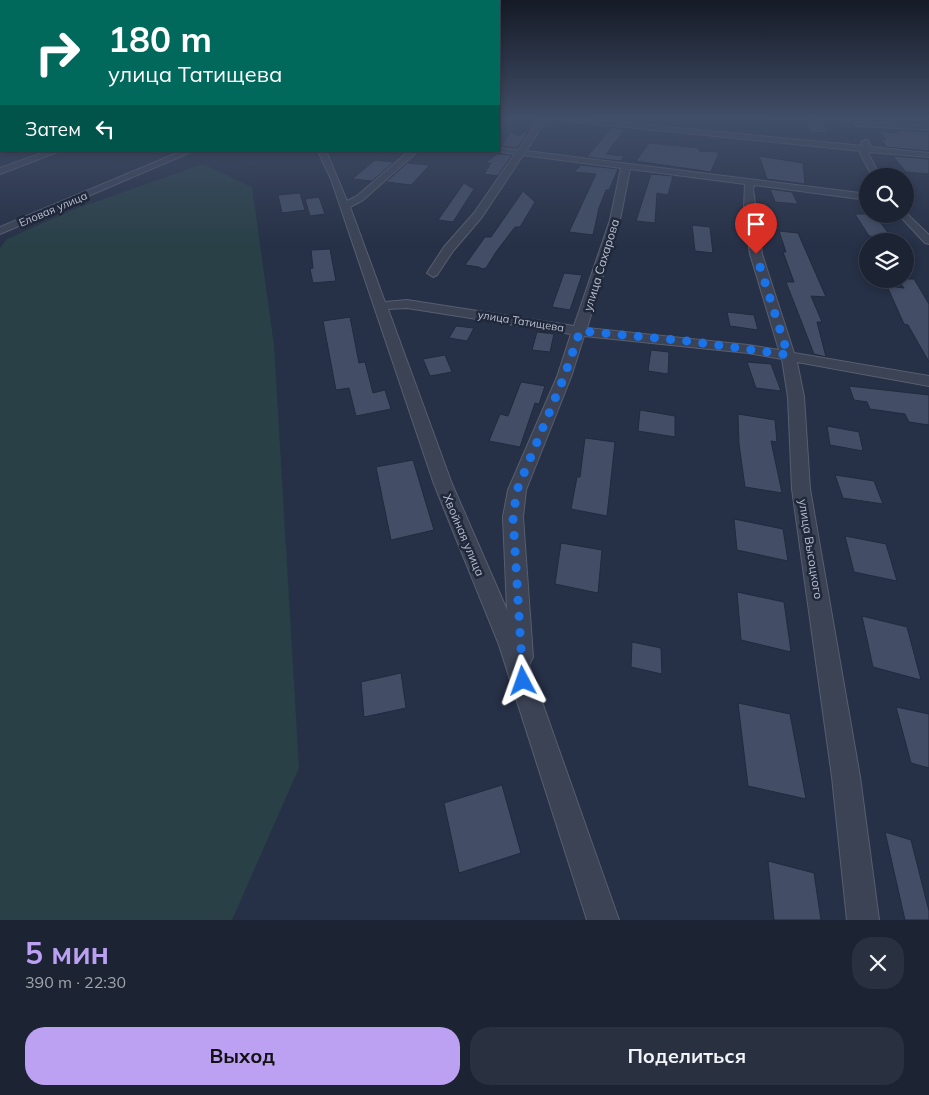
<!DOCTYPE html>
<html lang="ru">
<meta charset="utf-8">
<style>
:root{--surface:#1c2434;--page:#293040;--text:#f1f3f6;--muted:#a0a4ac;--line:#3a414f;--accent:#bca0f2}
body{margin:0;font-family:Mulish,sans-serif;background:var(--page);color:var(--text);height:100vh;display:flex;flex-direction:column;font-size:19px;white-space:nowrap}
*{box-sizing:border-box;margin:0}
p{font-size:16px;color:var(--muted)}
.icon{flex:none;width:28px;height:28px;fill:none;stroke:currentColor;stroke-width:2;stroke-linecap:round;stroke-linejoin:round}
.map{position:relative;height:920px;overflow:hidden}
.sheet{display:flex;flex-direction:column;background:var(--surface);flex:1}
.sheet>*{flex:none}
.banner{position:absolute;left:0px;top:0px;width:500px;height:152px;box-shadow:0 2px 8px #0003,0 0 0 1px var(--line);background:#00695c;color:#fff;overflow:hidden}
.tools{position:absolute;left:859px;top:168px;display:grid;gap:10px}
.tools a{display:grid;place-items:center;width:55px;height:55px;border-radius:50%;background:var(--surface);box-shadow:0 2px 8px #0003,0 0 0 1px var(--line);font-size:25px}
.pin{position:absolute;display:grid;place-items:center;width:42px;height:42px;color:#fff;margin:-51px -21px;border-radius:50% 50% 50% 0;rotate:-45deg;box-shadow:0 0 5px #0007}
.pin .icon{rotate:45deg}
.me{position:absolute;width:55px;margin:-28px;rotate:356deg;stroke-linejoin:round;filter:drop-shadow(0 0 4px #0008)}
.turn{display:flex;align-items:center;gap:18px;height:105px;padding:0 25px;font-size:22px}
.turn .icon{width:65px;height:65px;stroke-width:2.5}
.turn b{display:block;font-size:35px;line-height:42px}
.then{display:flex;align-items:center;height:48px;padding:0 25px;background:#0003;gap:10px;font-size:19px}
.round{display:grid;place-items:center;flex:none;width:52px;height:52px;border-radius:20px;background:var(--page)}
.head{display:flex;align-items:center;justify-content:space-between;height:85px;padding:0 25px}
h1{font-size:30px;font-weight:700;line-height:38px;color:var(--accent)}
.action{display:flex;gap:10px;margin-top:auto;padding:10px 25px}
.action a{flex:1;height:58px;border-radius:20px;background:var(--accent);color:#111;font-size:20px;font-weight:700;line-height:58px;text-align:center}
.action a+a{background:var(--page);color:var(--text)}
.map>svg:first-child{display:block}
</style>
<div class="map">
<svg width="929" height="920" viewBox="0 0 929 920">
<rect width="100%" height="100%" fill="#263046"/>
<!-- green -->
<path fill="#294047" d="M203,164L252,187L274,345L299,768L232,920H0V248L7,239L75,209Z"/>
<!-- building -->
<path fill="#434d66" stroke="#222a3d" d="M806,118L823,119L827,133L810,132Z
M612,127L625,130L606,154L624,156L621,161L587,157Z
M897,130L929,132V151L886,147L881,139L886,140L878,131L900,133Z
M511,131L519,136L525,131L527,133L517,148L501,146Z
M649,143L700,148L699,151L719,152L711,172L636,161Z
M497,154L512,155L498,176L484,174L491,163H485Z
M759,156L803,163L805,184L767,179Z
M893,156L929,159V174L906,172Z
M375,160L394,162L372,181L352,179Z
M407,163L430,165L411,185L386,182Z
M581,165L618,169L609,190H606L599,208L593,235L569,232L596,174L574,172Z
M651,174L673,176L668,195L657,193L655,223L636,221Z
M464,183L474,189L453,222L438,220Z
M770,189L792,192L798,204L775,202Z
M523,191L535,202L520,227H515L496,252L486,268L482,269L479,267L465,265L485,237H491Z
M300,193L305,210L282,213L278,195Z
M319,197L325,214L310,216L305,199Z
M855,214H874L892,238L869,236Z
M692,225L710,227L713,253L695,251Z
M779,231L798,233L826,297L811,296L822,322H817L826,357L814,354L786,282H794L783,252H786Z
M330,249L336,281L313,283L310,269L313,268L311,250Z
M564,273L582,275L570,310L552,307Z
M897,279H914L929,304V362L908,325L904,324L887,286L904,288Z
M727,312L754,315L758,330L730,326Z
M350,317L359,363L365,362L373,393L385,390L391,409L356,416L349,388L336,390L323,321Z
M456,326L474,328L467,341L449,338Z
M537,332L554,334L550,352L532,350Z
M651,350L669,352L668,374L648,371Z
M445,355L452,372L430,376L423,359Z
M747,362L771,364L781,391L756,388Z
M521,382L545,386L539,404L535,403L520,447L489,441L500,414L508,416Z
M849,386L929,395V425L909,422L905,414L870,409L867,402L854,400Z
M640,410L675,416V437L638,431Z
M738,414L775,420L777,442L771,441L782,493L745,487L739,444Z
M827,426L859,432L863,451L830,445Z
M585,438L615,442L607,516L571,509L577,477H580Z
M413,460L434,530L391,540L376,467Z
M835,475L874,481L883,504L843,498Z
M734,519L783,529L788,561L737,550Z
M845,536L886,544L897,581L854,572Z
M561,543L602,550L598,593L555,584Z
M737,592L784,602L791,652L741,640Z
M862,616L907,627L921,680L873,667Z
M632,642L661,648L662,674L631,667Z
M401,673L406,708L364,717L361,682Z
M738,703L790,714L806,799L748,786Z
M896,707L929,714V768L911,763Z
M502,785L521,853L459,873L444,803Z
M885,832L911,840L929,911V920H905Z
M768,861L814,873L821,920H774Z"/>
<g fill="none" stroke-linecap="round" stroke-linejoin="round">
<!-- minor casing -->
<g stroke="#575e6f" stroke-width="2">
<path id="minor" d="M541,117H563L863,146L861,142L865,140H868L871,147L929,153V157L870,152L868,153L880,176H872L860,153L862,151L547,119L526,151L868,194V200L754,185L753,189L762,254L794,353L929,376V386L797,362L804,397L810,489L860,777L879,920H847L832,777L792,489L788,397L782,359L748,353L584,336L571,377L526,490L523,517L533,657L529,665L619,920H587L499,645L434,484L331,179L318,151H326L347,201L357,196L409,151H418L363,200L350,207L385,302L407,300L574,326L610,220L621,168L523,155L482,217L453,251L437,275L433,277L427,273L444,247L474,213L515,154L496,151H499V148L518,150ZM630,169L745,184L744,208L750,254L779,350L748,345L587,328L620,220ZM407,308L571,334L557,377L508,490L503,517L507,610L452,484L388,309Z
M833,117H857V118C852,122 838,121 833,117Z
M854,122L929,126V130L857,126L853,124Z
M0,129H1V133H0Z
M48,151H60L0,174V168Z
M182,151H193L0,234V227Z
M905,212L929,235V244L925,243L898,214H905Z"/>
</g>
<!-- minor -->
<use href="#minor" fill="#3b4355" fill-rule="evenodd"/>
</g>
<!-- sky -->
<linearGradient id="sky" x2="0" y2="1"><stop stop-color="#151a26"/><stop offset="0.48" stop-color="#414e68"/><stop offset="1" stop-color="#414e68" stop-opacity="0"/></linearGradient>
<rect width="929" height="246" fill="url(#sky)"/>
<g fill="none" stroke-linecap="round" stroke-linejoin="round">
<!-- route -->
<path stroke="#1a73e8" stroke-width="9" stroke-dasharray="0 16.2" d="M523,681L513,517L517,490L564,377L580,331L688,341L788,355L756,254"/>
</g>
<g text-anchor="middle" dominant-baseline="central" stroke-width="5" stroke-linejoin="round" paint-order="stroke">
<!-- far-street labels -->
<g font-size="11" fill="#b9bfce" stroke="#20283b">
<text transform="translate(53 209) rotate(-23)">Еловая улица</text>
<text transform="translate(521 321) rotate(9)">улица Татищева</text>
</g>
<!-- street labels -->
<g font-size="12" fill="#b9bfce" stroke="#20283b">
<text transform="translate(601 265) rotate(-73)">улица Сахарова</text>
<text transform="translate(464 535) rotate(67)">Хвойная улица</text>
<text transform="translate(811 549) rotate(81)">улица Высоцкого</text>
</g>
</g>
</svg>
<div class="tools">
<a><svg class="icon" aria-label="search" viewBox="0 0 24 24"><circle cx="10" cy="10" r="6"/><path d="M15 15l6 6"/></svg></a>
<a><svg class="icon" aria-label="layers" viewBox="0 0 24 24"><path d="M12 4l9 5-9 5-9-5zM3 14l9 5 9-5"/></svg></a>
</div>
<div class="pin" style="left:756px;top:254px;background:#d93025"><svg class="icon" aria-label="arrive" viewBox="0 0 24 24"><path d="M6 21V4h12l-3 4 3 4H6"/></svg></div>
<svg class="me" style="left:523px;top:681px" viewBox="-20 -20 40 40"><path d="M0-17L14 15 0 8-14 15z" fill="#1a73e8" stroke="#fff" stroke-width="4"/></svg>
<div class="banner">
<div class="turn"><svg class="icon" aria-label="right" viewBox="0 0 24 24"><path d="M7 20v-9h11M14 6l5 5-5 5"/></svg><div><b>180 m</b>улица Татищева</div></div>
<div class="then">Затем<svg class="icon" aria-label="left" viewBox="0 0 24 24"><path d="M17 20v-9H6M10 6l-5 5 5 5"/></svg></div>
</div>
</div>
<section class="sheet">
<div class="head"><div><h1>5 мин</h1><p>390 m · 22:30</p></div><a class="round"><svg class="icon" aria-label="close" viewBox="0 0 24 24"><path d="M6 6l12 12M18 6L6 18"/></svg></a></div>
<div class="action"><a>Выход</a><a>Поделиться</a></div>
</section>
